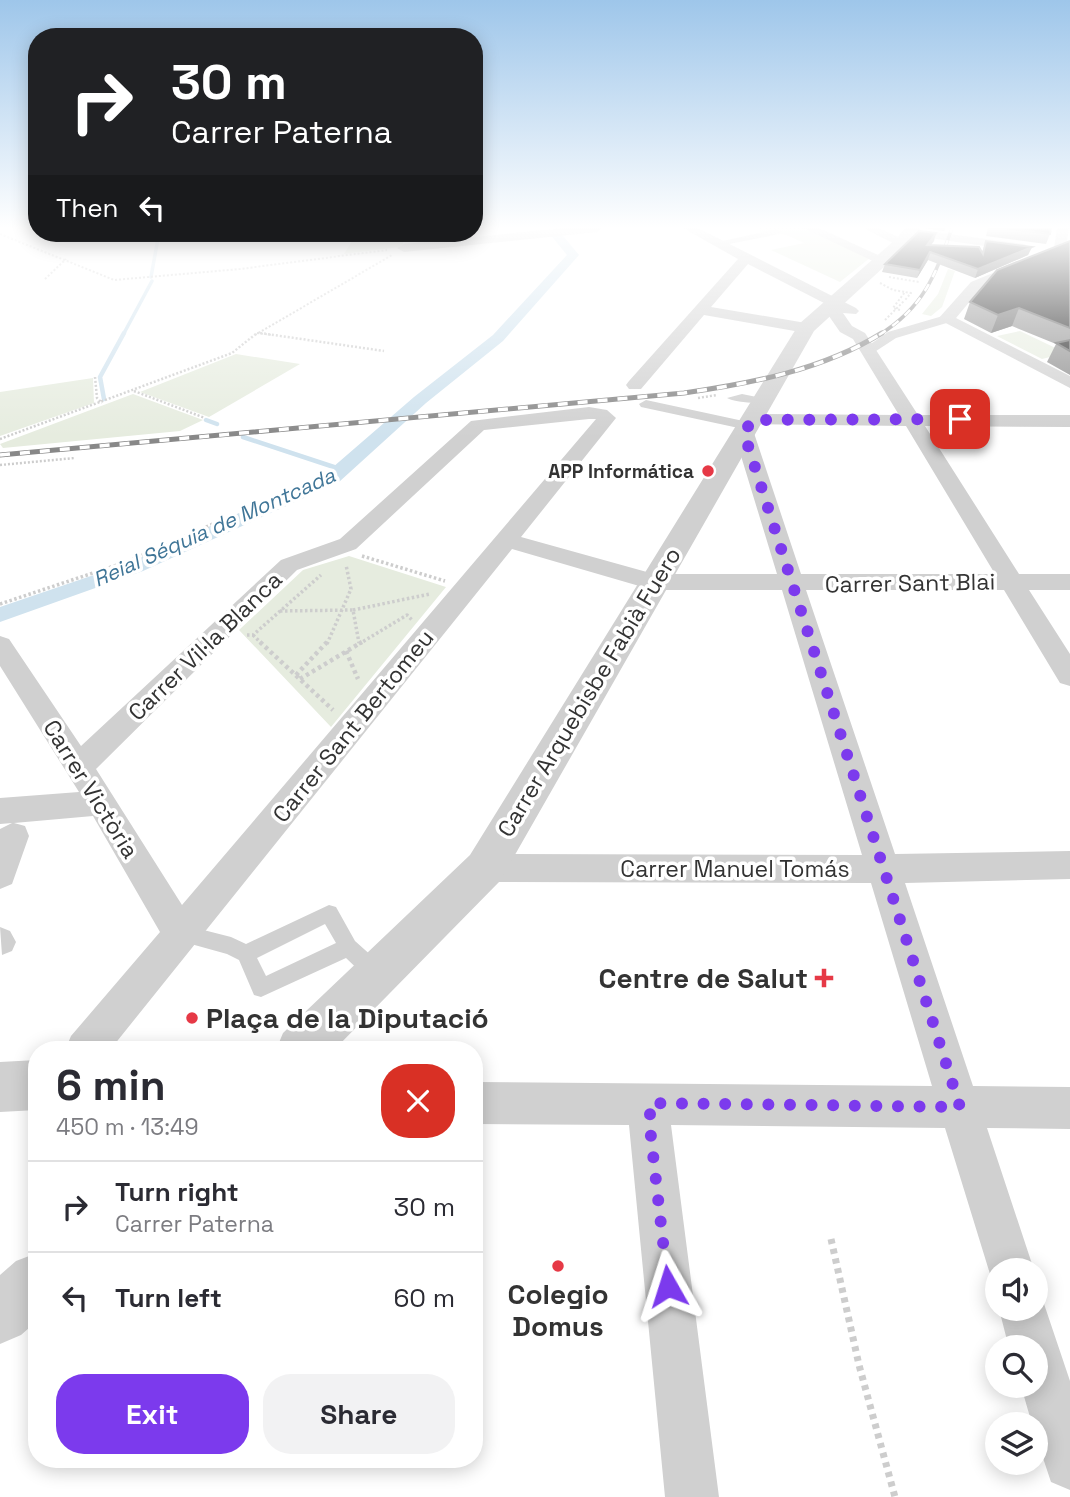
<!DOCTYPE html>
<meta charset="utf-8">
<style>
:root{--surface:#fff;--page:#f2f2f3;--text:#2b2b33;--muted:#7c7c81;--line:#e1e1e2;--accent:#7c3aed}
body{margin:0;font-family:"Space Grotesk",sans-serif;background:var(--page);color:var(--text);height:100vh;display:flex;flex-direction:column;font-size:26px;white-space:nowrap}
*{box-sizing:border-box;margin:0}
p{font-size:23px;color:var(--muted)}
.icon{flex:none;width:38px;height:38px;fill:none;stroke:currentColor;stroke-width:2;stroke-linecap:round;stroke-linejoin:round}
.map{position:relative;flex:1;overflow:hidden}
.details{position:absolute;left:28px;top:1041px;width:455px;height:427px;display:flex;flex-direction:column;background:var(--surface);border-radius:28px;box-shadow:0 4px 18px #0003}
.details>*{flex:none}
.top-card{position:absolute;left:28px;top:28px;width:455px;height:214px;border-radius:28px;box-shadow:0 4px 18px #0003;background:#202124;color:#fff;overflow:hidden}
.tools{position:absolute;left:985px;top:1258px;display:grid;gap:14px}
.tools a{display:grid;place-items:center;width:63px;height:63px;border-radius:50%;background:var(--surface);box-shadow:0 4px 18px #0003;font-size:35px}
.pin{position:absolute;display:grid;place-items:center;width:60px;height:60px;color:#fff;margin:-30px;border-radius:14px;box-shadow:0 4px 10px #0006}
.me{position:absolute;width:77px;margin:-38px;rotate:354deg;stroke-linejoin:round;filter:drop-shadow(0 0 5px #0008)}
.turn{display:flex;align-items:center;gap:24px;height:147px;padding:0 28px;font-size:32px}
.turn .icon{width:91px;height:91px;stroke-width:2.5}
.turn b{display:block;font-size:49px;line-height:60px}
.then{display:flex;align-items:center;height:66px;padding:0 28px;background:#0003;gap:14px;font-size:26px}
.round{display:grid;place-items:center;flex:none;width:74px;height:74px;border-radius:28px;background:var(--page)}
.summary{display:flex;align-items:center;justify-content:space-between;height:119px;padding:0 28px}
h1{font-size:42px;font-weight:600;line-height:52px}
.primary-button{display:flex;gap:14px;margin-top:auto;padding:14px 28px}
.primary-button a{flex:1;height:80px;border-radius:28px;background:var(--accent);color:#fff;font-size:28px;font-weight:600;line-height:80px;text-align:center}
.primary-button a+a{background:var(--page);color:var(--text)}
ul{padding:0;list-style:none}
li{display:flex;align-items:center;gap:21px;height:91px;padding:0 28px;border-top:2px solid var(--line)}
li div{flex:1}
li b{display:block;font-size:26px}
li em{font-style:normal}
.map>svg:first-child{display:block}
</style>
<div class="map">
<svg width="1070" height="1497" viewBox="0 0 1070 1497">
<rect width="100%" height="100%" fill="#fff"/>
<!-- green -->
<path fill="#e6ecdf" d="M757,228H804L871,257L840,282L771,250L804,243C790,236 777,230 761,233Z
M357,233H442L403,235V244L399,247L344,254Z
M948,269L955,271L942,307L931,316L922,314L938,294Z
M1020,331L1066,353L1042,359L997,336Z
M236,354L300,364L209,417L140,392Z
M93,378L94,403L0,436V392Z
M133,394L203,420L180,431L3,448L0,444Z
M349,556L446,587L331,727L239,630L303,570Z"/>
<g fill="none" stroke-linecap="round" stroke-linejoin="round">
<!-- stream-far2 -->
<path stroke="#cfe2ee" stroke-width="3.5" d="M151,277L159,233
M123,335L152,281"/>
<!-- stream-far1 -->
<path stroke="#cfe2ee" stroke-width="4.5" d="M104,399L100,377L124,333
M206,420L217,424
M243,437L343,470"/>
<!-- stream -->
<path stroke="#cfe2ee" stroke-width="5" d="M340,469L343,470"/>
<!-- canal -->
<path fill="#cfe2ee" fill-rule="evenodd" d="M551,231H559L579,255L503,341L426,403L339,482L143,571L0,622V607L129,563L325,474L414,397L493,335L567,255L549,233Z"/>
<!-- path-far4 -->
<path stroke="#cdcdcd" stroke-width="2" stroke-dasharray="2 2" stroke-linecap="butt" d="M0,234L114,280L240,269L387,250
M889,277L919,282
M45,279L66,259
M880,283L893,290L905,292
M900,310L893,308L905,292L911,293L905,300
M885,320L904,301
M257,333L272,335
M255,335L392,255"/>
<!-- path-far3 -->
<path stroke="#cdcdcd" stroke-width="2.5" stroke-dasharray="2 2" stroke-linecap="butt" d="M260,333L384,351
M95,377L97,398L102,403
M134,391L205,418
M698,398L717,395
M0,439L232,353L257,333
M0,465L75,458"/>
<!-- path-far2 -->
<path stroke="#cdcdcd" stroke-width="3.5" stroke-dasharray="2.5 2.5" stroke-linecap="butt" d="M362,556L445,581
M0,604L129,561L213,524
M353,610L430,594
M280,611L353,610L359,643
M247,635H253L321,575
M253,635L262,644
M327,644L351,589L346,565
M359,644L407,615L412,620"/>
<!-- path-far1 -->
<path stroke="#cdcdcd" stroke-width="4.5" stroke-dasharray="3.5 3.5" stroke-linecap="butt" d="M260,642L333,710
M346,651L358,679
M296,675L327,642
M300,679L362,642"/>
<!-- path -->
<path stroke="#cdcdcd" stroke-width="7" stroke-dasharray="5 5" stroke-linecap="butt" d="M831,1239L859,1365L895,1497"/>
<!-- service -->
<path fill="#d0d0d0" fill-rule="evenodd" d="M742,394L766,399L768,401C761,405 734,402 727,398Z
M329,905L336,907L355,941L383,966L386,973L383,980L376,982L369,980L346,958L261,997L254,995L239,960L227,954L173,939L171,933L173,927L180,924L231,937L246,944ZM325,924L336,943L266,976L257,958Z"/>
<!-- pedestrian -->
<path fill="#d0d0d0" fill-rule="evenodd" d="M776,229L781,232L779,234L719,246L714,243Z
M946,315L950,316V322L896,338L873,353H863L862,350L888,332Z
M646,400L748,422L755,426L748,430L641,407L639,404Z
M0,927L10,931L16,942L12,951L2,955Z"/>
<!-- minor -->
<path fill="#d0d0d0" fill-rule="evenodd" d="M564,228H603L597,232L404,252L397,248L404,244Z
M683,228H698L856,308L859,311L856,314L843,313L852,326L865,333L918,415H1070V427L925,426L1019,574H1070V590H1029L1070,654V686L1060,683L1004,590H806L895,854L1070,851V879L905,883L973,1086L1070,1087V1129L987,1128L1034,1270H998V1288L994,1287L945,1128L671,1125L719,1497H665L629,1125L474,1124V1082L932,1086L871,883L485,882L473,878L468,868L473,858L485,854L862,855L782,590H653L512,549L110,1050H65L71,1036L160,932L93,816L14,823L25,826L29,836L12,884L0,889V829L12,823L0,824V798L79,792L0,666V636L9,639L81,746L281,560L340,539L471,421L589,407L607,410L616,418L521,537L654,574H777L734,433L744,427L754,433L801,574H995L906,426L745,424L742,420L752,414L899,415L853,339L840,332L822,306L824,303L748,264L711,307L806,323L812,325L814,328L812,331L806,333L704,315L641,389H629L626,385L629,381L738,259ZM589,419H596L182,905L96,769L297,570L356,549L484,430Z
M803,228H819L889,260L882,264L877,263Z
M863,228H879L909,242L902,246L897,245Z
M905,228L1024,244L1031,248L1024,252L910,235L905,234Z
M1057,228H1069L1065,253L981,288L956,318L1070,376V388L938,319L971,282L1054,248Z
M1036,1290L1040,1292L1070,1381V1490L1051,1482L1036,1437V1424H1032L1021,1386H1036V1348H1009L999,1309H1036Z"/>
<!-- tertiary -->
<path fill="#d0d0d0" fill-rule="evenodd" d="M905,228H921L908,245L814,331L500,881L334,1050H276L283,1033L470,855L799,324L896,239Z
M37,1060V1110L0,1112V1062Z
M37,1253V1321L21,1335L0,1344V1275L16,1261Z"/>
<!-- rail-far1 casing -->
<g stroke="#888" stroke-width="3.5">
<path id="rail-far1" d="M879,335C924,307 935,276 952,228"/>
</g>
<!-- rail casing -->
<g stroke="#888" stroke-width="5">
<path id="rail" d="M0,455L684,393C753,383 822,370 882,333"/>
</g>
<!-- rail-far1 -->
<use href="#rail-far1" stroke="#fff" stroke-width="2.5" stroke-dasharray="8" stroke-linecap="butt"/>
<!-- rail -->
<use href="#rail" stroke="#fff" stroke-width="3.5" stroke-dasharray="10" stroke-linecap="butt"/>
</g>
<!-- wall -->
<path fill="#8c8c8c" d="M924,228H945L944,231Z
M988,228H1051L1050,234L1046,244L986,236Z
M934,241L931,245L982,252L986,241L1032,247L1028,255L975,278L928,260L917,278L882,272L885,264Z
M1070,241V375L1047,362L1056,344L1012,326L991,333L964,319L970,302Z"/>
<!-- shaded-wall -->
<path fill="#5f5f5f" d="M936,233L934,241L925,253L927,245Z
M1032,247L1028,255L975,278L978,269Z
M930,252L928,260L917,278L920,270Z
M1019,308L1012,326L991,333L998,315Z"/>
<!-- building -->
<path fill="#1a1a1a" stroke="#5f5f5f" stroke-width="2" d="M1005,228H1051L1050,234Z
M919,231L936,233L927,245L979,247L983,254L986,241L1032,247L978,269L930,252L920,270L885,264Z
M1070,241V328L1019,308L998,315L970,302L997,270Z
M1070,340V351L1056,343Z"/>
<!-- sky -->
<linearGradient id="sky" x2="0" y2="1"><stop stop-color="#9ec6ea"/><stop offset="0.52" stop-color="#fff"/><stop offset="1" stop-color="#fff" stop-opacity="0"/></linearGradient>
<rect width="1070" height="437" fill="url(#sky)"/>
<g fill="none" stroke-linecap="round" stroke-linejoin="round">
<!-- route -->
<path stroke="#7c3aed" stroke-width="12" stroke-dasharray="0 21.6" d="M668,1286L650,1128V1103L960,1107L744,433L752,420L960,419"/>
</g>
<!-- markers -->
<g fill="#e63946" stroke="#fff" stroke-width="2.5">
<circle cx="708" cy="471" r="7"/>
<path d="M820.5 967.5h7v7h7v7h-7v7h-7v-7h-7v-7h7z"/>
<circle cx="192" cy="1018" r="7"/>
<circle cx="558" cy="1266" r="7"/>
</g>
<g text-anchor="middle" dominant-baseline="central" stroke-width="7" stroke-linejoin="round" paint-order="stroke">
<!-- far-poi labels -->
<g font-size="19" font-weight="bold" fill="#333" stroke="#fff" text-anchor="end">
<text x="694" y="471">APP Informática</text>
</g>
<!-- far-water labels -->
<g font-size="21" font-style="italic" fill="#3f7597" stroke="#fff">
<text transform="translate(214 527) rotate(-24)">Reial Séquia de Montcada</text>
</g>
<!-- street labels -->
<g font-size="23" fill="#333" stroke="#fff">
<text transform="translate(910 583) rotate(-1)">Carrer Sant Blai</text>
<text transform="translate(205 646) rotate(-44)">Carrer Vil·la Blanca</text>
<text transform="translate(589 692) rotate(-59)">Carrer Arquebisbe Fabià Fuero</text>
<text transform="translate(353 726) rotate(-51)">Carrer Sant Bertomeu</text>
<text transform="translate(91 789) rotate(58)">Carrer Victòria</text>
<text x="735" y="869">Carrer Manuel Tomás</text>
</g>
<!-- near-poi labels -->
<g font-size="28" font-weight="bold" fill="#333" stroke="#fff" text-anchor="end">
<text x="808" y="978">Centre de Salut</text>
<text x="206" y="1018" text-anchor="start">Plaça de la Diputació</text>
<text x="558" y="1294" text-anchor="middle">Colegio<tspan x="558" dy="32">Domus</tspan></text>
</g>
</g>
</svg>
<div class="tools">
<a><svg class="icon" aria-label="sound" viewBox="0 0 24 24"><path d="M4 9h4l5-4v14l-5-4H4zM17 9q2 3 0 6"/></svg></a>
<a><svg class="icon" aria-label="search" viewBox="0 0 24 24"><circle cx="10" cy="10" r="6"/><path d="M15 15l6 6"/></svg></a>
<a><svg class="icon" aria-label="layers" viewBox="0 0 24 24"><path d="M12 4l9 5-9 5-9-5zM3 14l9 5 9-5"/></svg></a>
</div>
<div class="pin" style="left:960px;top:419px;background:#d93025"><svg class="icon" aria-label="arrive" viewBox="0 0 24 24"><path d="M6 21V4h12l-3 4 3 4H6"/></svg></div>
<svg class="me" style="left:668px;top:1286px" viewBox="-20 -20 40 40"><path d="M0-17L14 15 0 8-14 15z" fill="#7c3aed" stroke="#fff" stroke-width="4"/></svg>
<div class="top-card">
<div class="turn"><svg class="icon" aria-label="right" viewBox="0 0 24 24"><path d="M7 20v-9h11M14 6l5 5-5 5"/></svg><div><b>30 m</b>Carrer Paterna</div></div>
<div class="then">Then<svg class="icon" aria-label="left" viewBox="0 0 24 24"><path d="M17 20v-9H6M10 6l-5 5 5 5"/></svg></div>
</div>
<section class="details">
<div class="summary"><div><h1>6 min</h1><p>450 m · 13:49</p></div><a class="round" style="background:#d93025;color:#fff"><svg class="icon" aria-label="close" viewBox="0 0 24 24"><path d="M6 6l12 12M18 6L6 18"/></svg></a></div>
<ul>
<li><svg class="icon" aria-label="right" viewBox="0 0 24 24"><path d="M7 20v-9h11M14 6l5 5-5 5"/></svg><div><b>Turn right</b><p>Carrer Paterna</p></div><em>30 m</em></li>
<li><svg class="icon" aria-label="left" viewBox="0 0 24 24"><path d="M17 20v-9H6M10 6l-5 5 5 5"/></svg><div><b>Turn left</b></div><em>60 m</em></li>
</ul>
<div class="primary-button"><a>Exit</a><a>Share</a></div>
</section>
</div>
